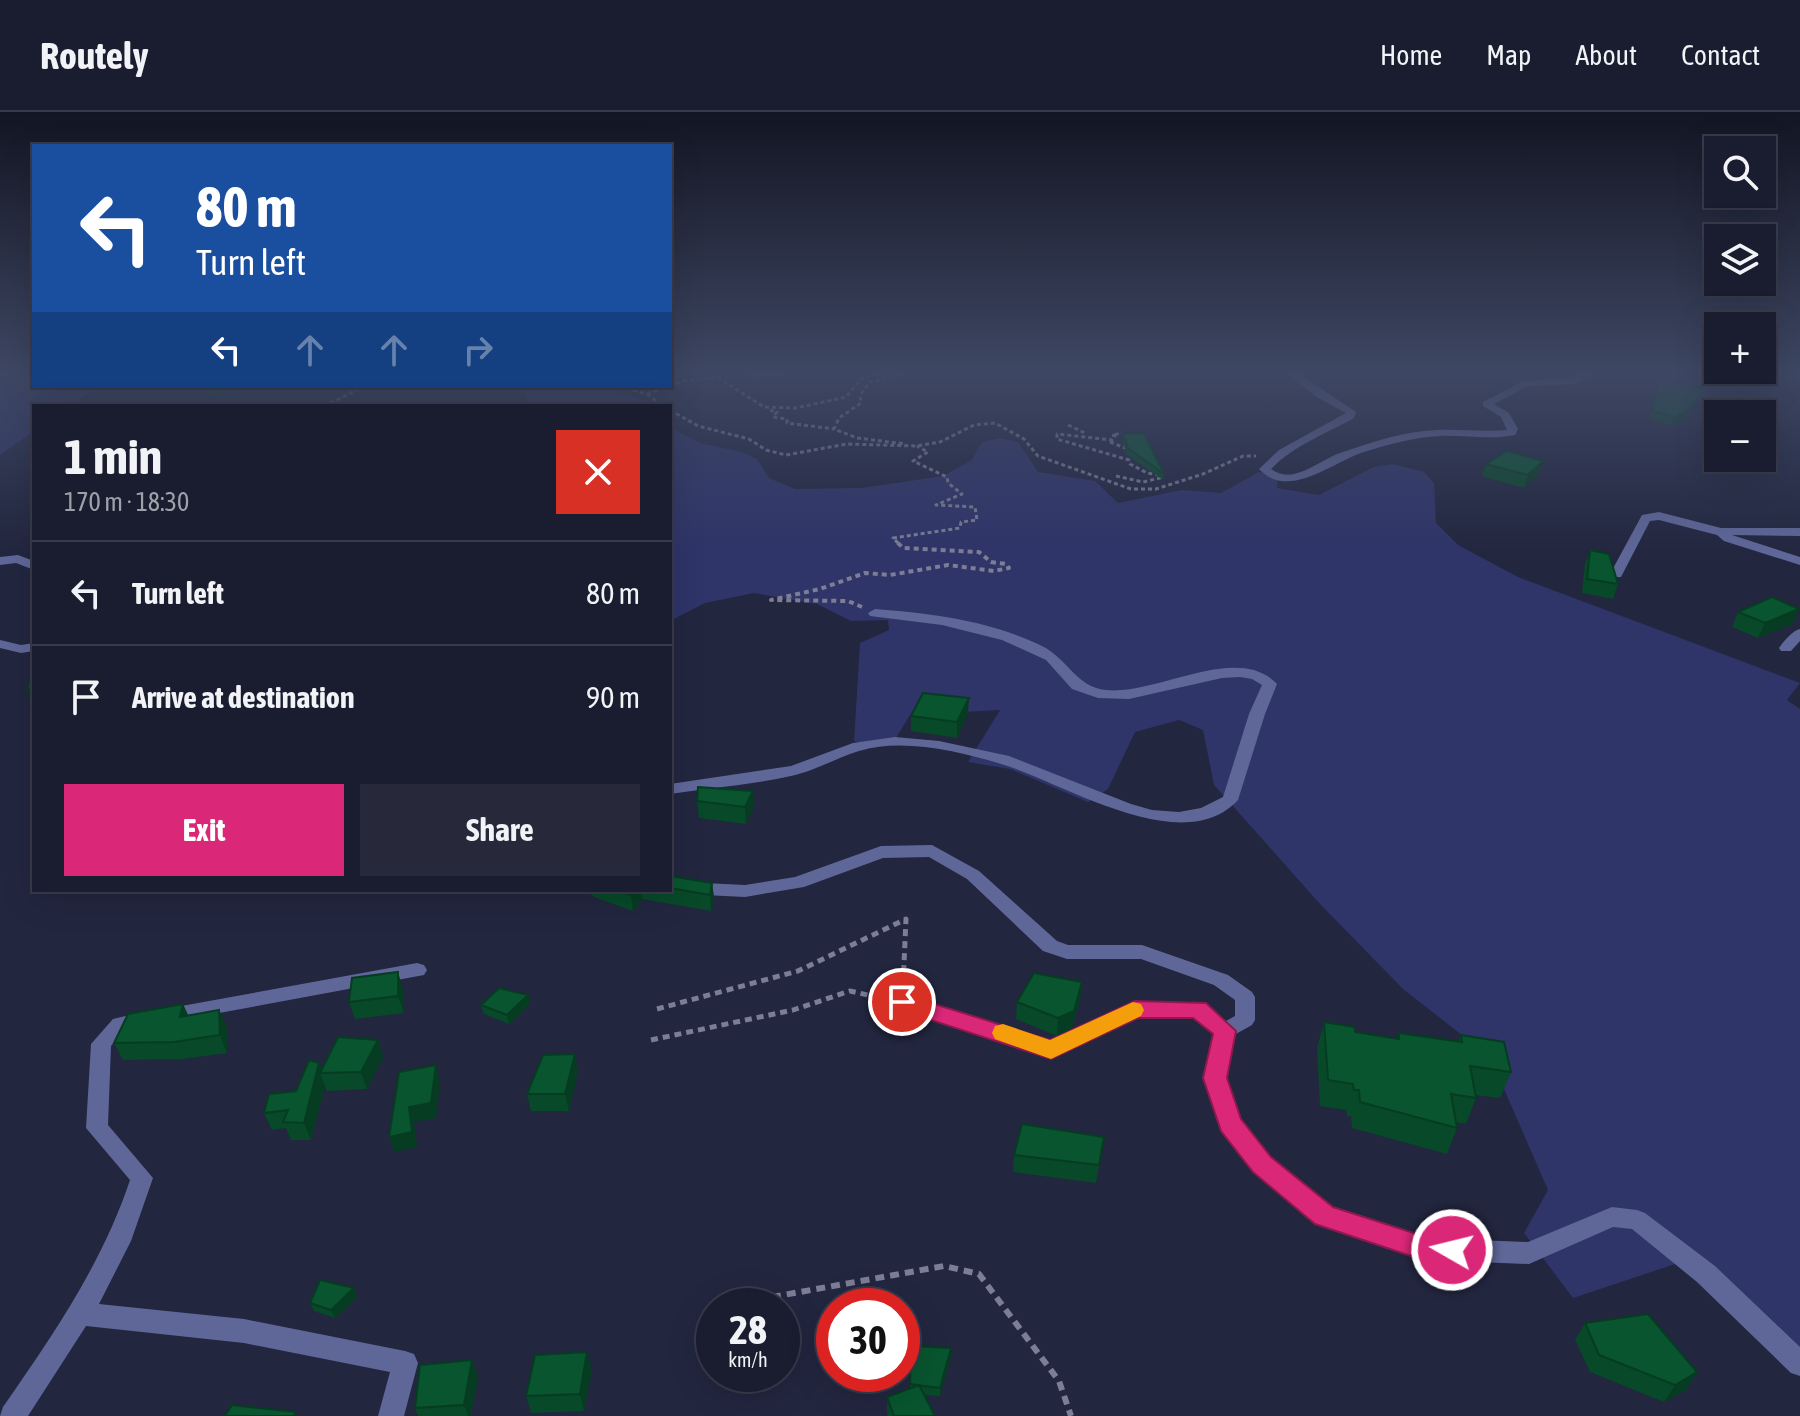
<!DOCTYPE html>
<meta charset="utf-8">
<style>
:root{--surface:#1a1c2f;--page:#27293b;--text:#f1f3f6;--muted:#9fa1aa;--line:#383a4b;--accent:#db2777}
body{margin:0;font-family:"Asap Condensed",sans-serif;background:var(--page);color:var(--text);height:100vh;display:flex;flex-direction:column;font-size:30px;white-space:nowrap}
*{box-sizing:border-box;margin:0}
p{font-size:26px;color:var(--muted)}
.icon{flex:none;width:44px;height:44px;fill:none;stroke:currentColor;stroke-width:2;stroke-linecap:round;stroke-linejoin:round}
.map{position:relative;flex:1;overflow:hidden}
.details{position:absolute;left:32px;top:292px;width:640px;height:488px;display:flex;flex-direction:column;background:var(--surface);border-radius:0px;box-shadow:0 8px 32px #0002,0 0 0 2px var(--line)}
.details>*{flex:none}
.hud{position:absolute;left:32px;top:32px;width:640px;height:244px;border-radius:0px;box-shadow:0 8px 32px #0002,0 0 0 2px var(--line);background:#1a4fa0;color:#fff;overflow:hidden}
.controls{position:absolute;left:1704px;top:24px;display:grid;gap:16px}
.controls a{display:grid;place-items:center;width:72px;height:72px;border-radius:0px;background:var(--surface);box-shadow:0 8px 32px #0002,0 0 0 2px var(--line);font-size:40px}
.speed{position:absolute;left:696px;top:1176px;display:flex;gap:16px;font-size:40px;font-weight:700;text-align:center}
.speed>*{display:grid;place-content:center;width:104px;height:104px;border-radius:50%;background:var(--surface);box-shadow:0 8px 32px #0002,0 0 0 2px var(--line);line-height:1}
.speed small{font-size:20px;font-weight:400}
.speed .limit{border:12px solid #d22;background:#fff;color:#111}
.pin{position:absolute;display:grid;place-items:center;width:68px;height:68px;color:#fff;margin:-34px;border:4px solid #fff;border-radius:50%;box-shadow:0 2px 8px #0007}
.me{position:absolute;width:88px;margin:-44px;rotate:278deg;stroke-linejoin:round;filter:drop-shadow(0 0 6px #0008)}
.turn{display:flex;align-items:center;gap:28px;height:168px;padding:0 32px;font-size:36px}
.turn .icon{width:104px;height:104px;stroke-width:2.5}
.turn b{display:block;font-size:56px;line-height:68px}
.lanes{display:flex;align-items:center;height:76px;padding:0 32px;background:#0003;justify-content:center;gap:40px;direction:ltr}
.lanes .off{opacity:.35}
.round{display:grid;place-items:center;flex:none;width:84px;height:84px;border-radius:0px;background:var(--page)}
.head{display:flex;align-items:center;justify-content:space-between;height:136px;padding:0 32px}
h1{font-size:48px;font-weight:700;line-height:60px}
.cta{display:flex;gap:16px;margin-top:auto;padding:16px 32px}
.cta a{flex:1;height:92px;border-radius:0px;background:var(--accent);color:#fff;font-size:32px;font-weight:700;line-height:92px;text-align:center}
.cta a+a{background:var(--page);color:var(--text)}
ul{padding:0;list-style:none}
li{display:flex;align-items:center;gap:24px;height:104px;padding:0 32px;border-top:2px solid var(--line)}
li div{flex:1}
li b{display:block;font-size:30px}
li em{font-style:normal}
header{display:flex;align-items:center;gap:48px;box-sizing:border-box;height:112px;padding:0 40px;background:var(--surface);border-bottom:2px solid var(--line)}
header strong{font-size:38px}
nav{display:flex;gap:44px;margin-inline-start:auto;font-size:28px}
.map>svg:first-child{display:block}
</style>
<header>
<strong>Routely</strong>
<nav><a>Home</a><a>Map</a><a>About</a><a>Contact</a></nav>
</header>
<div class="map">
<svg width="1800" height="1304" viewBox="0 0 1800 1304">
<rect width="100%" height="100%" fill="#22263f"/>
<!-- green -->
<path fill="#2f3469" d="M0,259H34V274H106L91,279L70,294H34V319L0,343Z
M522,274H601L659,294H530Z
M670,309L673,317L703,332L742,340L757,347L769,366L795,377L862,376L943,364L972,348L982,330L999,326L1018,330L1038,360L1095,369L1118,391L1182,378L1221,381L1259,360L1278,363L1277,376L1319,383L1374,355L1393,352L1424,360L1434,371L1436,411L1458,433L1518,465L1800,571L1787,588L1800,597V1240L1696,1145L1573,1186L1524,1121L1548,1078L1490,945L1403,877L1320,792L1214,673L1203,618L1179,608L1135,620L1108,677L1088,690L1010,657L968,650L1000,598L910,603L893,631L874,636L854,629L860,531L889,518L888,508L851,509L817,492L754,481L705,491L670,509Z"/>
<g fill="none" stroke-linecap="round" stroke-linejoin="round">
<!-- path-far3 -->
<path stroke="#7b7e94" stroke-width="3" stroke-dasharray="4 3" stroke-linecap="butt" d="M739,259L756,264L811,259
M869,259H877
M903,259L904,262L870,270L860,283L861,291L839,306L834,317L857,326L906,332
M620,274L647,282L663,294
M670,274L683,269L717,265L764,295L796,296L846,285L861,267L891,259
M647,282L669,274
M334,294L329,292L364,274
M670,298L698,314L749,327L766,338L786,343L847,332L916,334L940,330L974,313L995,311L1024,327L1038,344L1131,377H1156L1203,362L1243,344H1256
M770,298L777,300L773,305L787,307V311L834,317
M1068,313L1087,322
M1110,330L1128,337
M1116,364L1143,370L1160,366V363L1147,361L1130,352L1129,348L1057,327V322L1112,328L1115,324L1112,323L1122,321
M898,431L893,426L960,416L961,410L977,408L975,395L936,393L962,382L948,371L947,365L913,349L928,340L917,334"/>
<!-- path-far2 -->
<path stroke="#7b7e94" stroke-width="4" stroke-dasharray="5 4" stroke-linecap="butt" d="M862,495L848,489L771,488L820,477L865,461L890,463L948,453L994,459L1009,456L1006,452L991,450L979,440L903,436L896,429"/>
<!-- path-far1 -->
<path stroke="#7b7e94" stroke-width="5" stroke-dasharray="7 5" stroke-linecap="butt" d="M657,897L798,859L906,807L903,874
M651,928L793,898L850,879L886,887"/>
<!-- path -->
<path stroke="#7b7e94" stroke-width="6" stroke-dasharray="9 6" stroke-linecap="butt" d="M772,1185L944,1154L979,1162L1059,1269L1071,1304"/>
<!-- minor -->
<path fill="#5f6799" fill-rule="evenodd" d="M1284,259H1295L1356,300L1354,306C1326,322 1294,333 1271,357C1293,374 1319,348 1340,341C1372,330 1404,319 1438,318C1461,317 1484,320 1507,318L1501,305L1483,294V290L1523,269L1572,266L1588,259H1601L1574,272L1528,274L1494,292L1509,301L1518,317L1515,323C1490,328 1465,323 1440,324C1413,325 1387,333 1361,341C1330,352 1288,388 1259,357L1279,338L1346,301L1315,284Z
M1659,400L1721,416H1800V424L1732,423L1800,445V453L1724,429L1717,423L1659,408L1650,409L1621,465H1611L1610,462L1642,403Z
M18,443L34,449V458L16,451L0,453V445Z
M875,497C931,501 991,509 1042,534C1068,547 1076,575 1106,578C1156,584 1237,530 1277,572L1265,602L1238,688C1182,749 1059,668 998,651C957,639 902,626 859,639C836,646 815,659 791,664C751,673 710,676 670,682V672L791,654L853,631L895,625L939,629L1009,644L1131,692L1152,698L1179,700L1201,696L1223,685L1249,602L1262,573L1252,567L1240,565L1222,566L1129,587L1098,586L1072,577L1046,548L1002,528L942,513L870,504L868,501Z
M1800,517V529L1791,539H1781L1779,536C1784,529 1792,519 1800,517Z
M0,528L21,533L34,531V539L21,541L0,536Z
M932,733L979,759L1057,829L1068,833H1142L1228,863L1252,880L1255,885V908L1252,913L1234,923L1226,966L1240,1008L1270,1045L1332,1095L1426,1126L1528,1130L1612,1095L1637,1098L1645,1101L1715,1154L1800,1235V1264L1791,1261L1697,1170L1632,1117L1613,1115L1529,1152L1426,1148L1316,1110L1254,1059L1222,1018L1204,966L1214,921L1194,904H1138L1051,946L895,895L892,890L895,885L902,883L1050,930L1135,890H1198L1205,892L1226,909L1235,904V888L1214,873L1141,847H1067L1043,839L967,767L929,745L883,746L804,775L745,785L704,783L670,776V764L704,771L745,773L795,765L881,734Z
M417,851L424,853L427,858L424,863L165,911L158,909L155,904L158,899L165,897Z
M142,900L149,903L152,908L149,913L126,918L111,934L108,1013L153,1066L131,1129L99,1192L244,1207L405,1239L414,1242L418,1251L404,1304H378L390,1260L244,1231L86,1214L28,1304H0L3,1295C53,1223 102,1152 130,1068L86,1016L91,932L113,907Z"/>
</g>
<!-- wall -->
<path fill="#074928" d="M1117,260H1145L1138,265Z
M1659,266L1706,277L1703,286L1680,311L1671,314L1649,307Z
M1123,322L1164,362L1163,368L1127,343L1122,329Z
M1543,349L1539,362L1524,376L1482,364L1486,352Z
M1590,438L1618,472L1613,487L1582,481L1585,452Z
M1799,497L1792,512L1758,526L1732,515L1738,500Z
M968,601L957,626L911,619V604Z
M697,689L754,695L746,712L699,706Z
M670,764L712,771L714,786L711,799L642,787L633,799L594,785L586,778H670Z
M1082,870L1080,888L1072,916L1057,924L1016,907L1017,890Z
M403,877L404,901L355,907L349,890Z
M528,883L530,892L509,912L484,902L481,893Z
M188,903L227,915V941L182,947L123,948L114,931Z
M1324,910L1355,920L1397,927L1399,921L1458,930L1461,923L1511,960L1500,986L1475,983L1476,986L1466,1012L1456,1010L1457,1016L1447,1042L1352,1016L1351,1004H1347L1346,998L1320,994L1317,936Z
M378,928L383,945L367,977L327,979L325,974L311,1028H291L286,1016L272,1018L264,1001L296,979L319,951L322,958Z
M575,942L578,959L569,999H531L527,982Z
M1104,1025L1096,1071L1013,1060L1014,1043Z
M354,1176L357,1185L335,1206L314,1199L310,1191Z
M1585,1211L1697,1260L1686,1278L1664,1290L1590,1260L1575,1228Z
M911,1234L951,1236V1244L940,1284L924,1283L935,1304H888L887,1302V1285L910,1277Z
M472,1248L478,1265L471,1304H418L415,1296Z
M592,1257L584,1299L531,1301L526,1284Z"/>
<!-- shaded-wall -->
<path fill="#063c21" d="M188,274H211V276L189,278Z
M225,274H230L227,285L209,287L207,278Z
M1706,277L1703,286L1680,311L1671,314L1674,305Z
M1543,349L1539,362L1524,376L1528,363Z
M1799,497L1792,512L1758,526L1765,511Z
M969,586L968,601L957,626V610Z
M753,679L754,695L746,712L745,695Z
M712,771L714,786L711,799L710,783Z
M635,778H641L642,787L633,799L631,783Z
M398,860L403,877L404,901L398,884Z
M1082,870L1080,888L1072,916L1057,924L1058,906Z
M528,883L530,892L509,912L507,903Z
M183,892L191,909L180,905Z
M219,898L227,915V941L220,923Z
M378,928L383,945L367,977L361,960Z
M575,942L578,959L569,999L565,982Z
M319,951L323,961H320L325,974L311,1028L304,1011Z
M436,953L440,969L436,1006L414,1010L417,1035L394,1040L389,1025Z
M354,1176L357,1185L335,1206L331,1198Z
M951,1236V1244L940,1284V1276Z
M587,1240L592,1257L584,1299L580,1282Z
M472,1248L478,1265L471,1304H468L464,1293Z
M1697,1260L1686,1278L1664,1290L1675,1273Z"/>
<!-- building -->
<path fill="#08552f" stroke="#063c21" stroke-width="2" d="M1659,266L1706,277L1683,302L1674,305L1652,298Z
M207,274H225L224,276L207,278Z
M1144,321L1164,362L1128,336L1123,322Z
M1507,339L1543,349L1528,363L1486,352Z
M1590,438L1609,442L1618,472L1587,467Z
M1772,485L1799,497L1765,511L1738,500Z
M34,569V610L32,611L28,571Z
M923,581L969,586L957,610L911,604Z
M698,675L753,679L745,695L697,689Z
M670,764L712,771L710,783L670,776Z
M616,778H635L631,783Z
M398,860V884L349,890L352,866Z
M1034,861L1082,870L1074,899L1058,906L1017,890Z
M499,876L528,883L507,903L481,893Z
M183,892L180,905L219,898L220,923L174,930L114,931L128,902Z
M1324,910L1355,915V920L1399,927V921L1462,930L1461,923L1504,930L1511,960L1470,954L1476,986L1451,982L1457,1016L1360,990L1359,978H1354L1353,972L1328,968Z
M338,925L378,928L361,960L320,961Z
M575,942L565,982H527L543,943Z
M309,948L319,951L304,1011L283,1010L288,998L264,1001L269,982L296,979Z
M436,953L431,991L409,995L412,1020L389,1025L399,960Z
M1022,1012L1104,1025L1099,1053L1014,1043Z
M320,1168L354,1176L331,1198L310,1191Z
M1648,1202L1697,1260L1675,1273L1599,1243L1585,1211Z
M911,1234L951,1236L940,1276L910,1272Z
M587,1240L580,1282L526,1284L535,1243Z
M472,1248L464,1293L415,1296L420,1253Z
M919,1273L935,1304H894L887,1285Z
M232,1293L296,1300L294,1304H225Z"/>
<!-- sky -->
<linearGradient id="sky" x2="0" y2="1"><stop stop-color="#131523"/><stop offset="0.59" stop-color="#3e4763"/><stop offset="1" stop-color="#3e4763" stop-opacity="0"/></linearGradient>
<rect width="1800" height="442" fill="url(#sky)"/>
<!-- route -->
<path fill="#db2777" stroke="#8e194d" stroke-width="2" d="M902,882L1050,928L1135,889L1206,891L1236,919L1227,966L1241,1007L1271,1045L1333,1095L1426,1125L1461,1129L1465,1138L1461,1146L1452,1150L1426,1149L1315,1112L1253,1060L1221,1019L1203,966L1213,922L1193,906H1138L1051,947L894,896L891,890L894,884Z"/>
<!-- slow -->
<path fill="#f59e0b" d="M1133,890L1141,892L1144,898L1141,904L1051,947L995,927L992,921L995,914L1003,912L1050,928Z"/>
</svg>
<div class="controls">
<a><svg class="icon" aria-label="search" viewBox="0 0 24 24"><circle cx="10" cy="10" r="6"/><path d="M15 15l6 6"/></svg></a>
<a><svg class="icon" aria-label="layers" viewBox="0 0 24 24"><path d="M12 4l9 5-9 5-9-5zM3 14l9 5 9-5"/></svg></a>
<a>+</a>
<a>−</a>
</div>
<div class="speed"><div>28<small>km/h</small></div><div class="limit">30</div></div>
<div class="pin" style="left:902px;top:890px;background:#d93025"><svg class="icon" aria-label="arrive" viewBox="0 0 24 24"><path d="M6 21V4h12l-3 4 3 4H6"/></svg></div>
<svg class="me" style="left:1452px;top:1138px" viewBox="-20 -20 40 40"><circle r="17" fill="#db2777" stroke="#fff" stroke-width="3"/><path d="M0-11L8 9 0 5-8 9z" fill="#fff"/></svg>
<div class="hud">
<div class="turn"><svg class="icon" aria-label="left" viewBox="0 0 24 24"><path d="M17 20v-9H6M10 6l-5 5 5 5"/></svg><div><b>80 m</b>Turn left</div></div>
<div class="lanes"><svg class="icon" aria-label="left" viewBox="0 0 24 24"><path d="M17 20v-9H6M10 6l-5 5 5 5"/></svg><svg class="icon off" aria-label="ahead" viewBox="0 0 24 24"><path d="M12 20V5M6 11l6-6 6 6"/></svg><svg class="icon off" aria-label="ahead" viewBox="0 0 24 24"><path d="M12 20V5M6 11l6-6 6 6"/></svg><svg class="icon off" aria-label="right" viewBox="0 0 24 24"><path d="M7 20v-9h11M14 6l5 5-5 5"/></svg></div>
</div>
<section class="details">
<div class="head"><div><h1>1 min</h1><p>170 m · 18:30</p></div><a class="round" style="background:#d93025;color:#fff"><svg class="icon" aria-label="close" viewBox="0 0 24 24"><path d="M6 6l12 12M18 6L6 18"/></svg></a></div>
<ul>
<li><svg class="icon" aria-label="left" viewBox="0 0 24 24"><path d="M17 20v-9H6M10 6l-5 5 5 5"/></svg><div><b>Turn left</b></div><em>80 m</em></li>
<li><svg class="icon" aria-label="arrive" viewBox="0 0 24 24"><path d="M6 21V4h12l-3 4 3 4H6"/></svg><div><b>Arrive at destination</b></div><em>90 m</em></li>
</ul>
<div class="cta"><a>Exit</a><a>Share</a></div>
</section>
</div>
